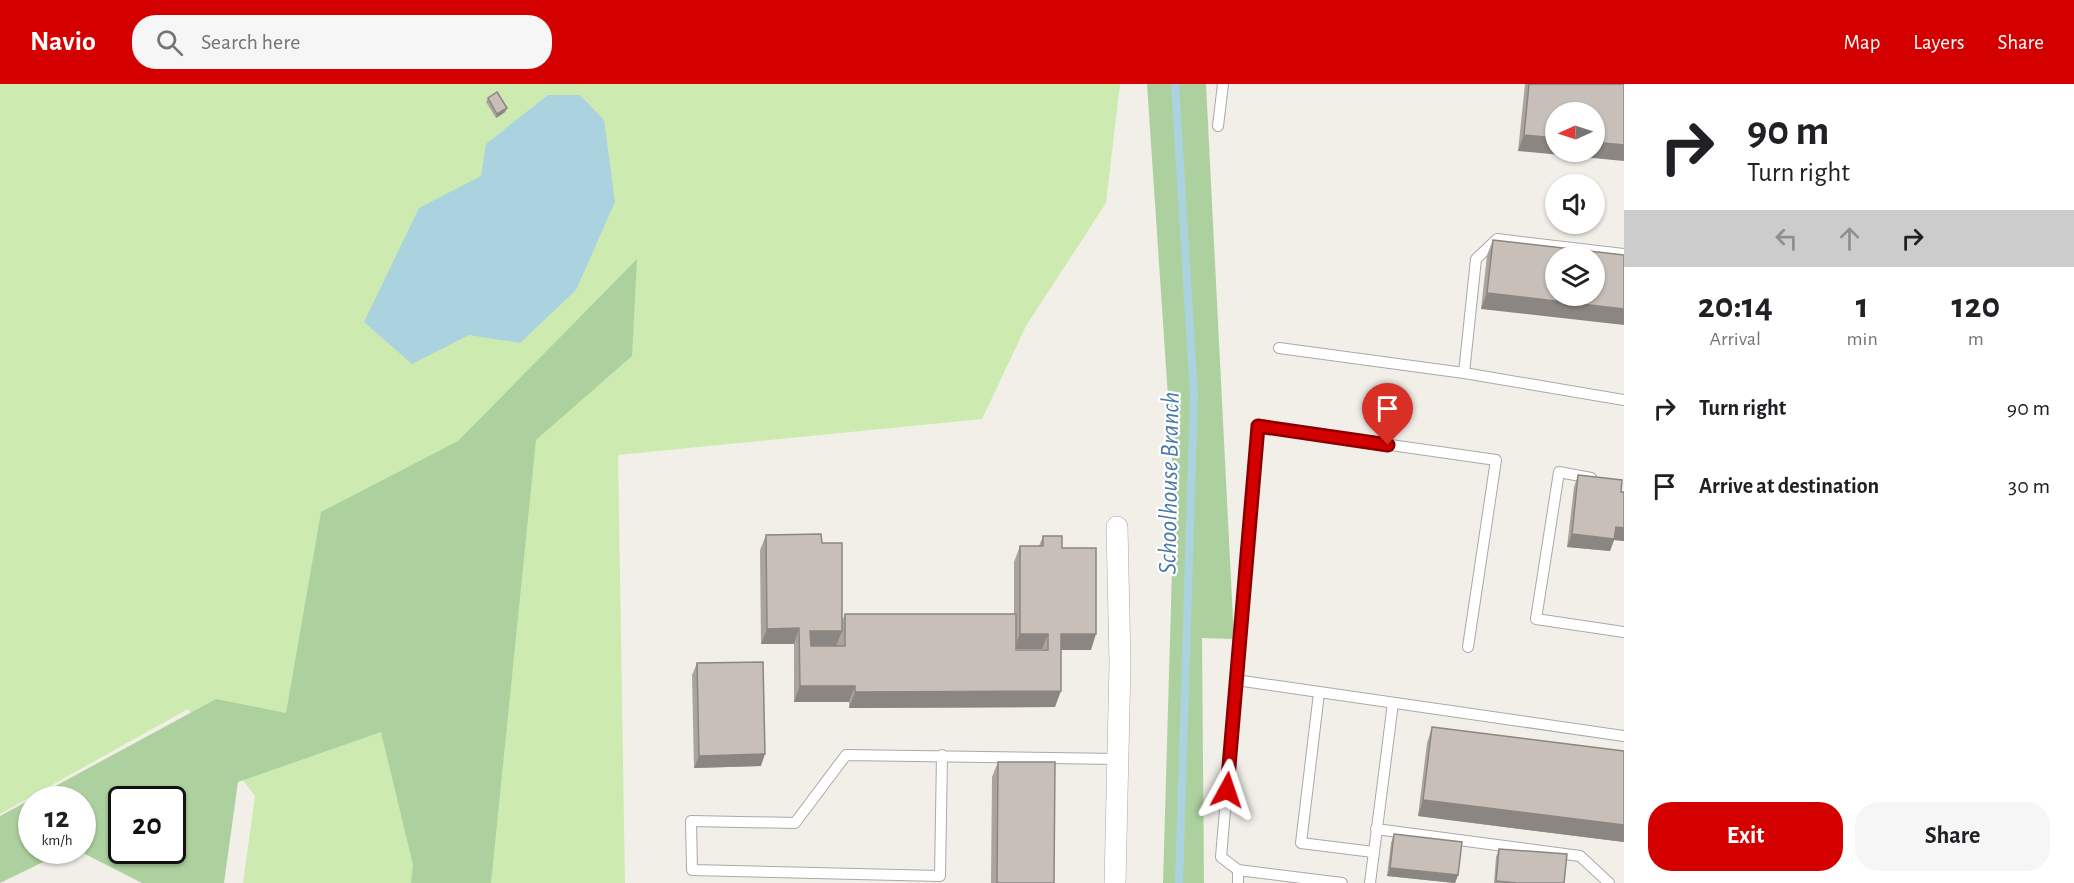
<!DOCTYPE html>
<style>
:root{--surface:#fff;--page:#f6f6f6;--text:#202124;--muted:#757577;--accent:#d40000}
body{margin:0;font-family:"Alegreya Sans",sans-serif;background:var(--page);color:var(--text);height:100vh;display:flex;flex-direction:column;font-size:22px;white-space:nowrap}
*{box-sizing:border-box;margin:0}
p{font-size:20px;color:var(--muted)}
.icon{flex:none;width:33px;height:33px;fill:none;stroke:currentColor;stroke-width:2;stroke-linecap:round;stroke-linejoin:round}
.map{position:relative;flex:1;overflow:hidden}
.panel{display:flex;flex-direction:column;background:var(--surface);width:450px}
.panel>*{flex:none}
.hud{background:#fff;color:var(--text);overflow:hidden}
.needle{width:39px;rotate:267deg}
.controls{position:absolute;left:1545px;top:18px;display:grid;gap:12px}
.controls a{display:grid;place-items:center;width:60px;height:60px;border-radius:50%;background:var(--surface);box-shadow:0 2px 4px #0004;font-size:30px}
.speed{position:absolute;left:18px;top:702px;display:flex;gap:12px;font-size:30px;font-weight:700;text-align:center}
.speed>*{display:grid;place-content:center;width:78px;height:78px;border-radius:50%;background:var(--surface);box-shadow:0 2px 4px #0004;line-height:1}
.speed small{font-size:15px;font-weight:400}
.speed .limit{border:3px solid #111;border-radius:9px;background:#fff;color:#111}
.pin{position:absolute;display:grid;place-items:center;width:51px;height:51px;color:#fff;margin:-62px -26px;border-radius:50% 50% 50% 0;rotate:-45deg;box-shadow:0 0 6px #0007}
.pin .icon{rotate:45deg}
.me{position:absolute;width:66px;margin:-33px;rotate:5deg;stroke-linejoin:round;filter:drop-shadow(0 0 4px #0008)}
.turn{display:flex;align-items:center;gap:21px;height:126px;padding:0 24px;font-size:27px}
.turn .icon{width:78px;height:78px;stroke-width:2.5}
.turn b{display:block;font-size:42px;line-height:51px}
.lanes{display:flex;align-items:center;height:57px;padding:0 24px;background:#0003;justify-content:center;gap:30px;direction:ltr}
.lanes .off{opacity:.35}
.eta{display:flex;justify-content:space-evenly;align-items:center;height:102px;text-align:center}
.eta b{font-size:36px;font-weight:700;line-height:42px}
.primary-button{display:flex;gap:12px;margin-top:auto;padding:12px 24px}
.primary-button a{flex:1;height:69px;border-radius:24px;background:var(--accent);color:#fff;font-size:24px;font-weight:700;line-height:69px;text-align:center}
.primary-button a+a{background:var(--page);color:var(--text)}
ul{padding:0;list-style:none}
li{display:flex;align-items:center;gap:18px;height:78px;padding:0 24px}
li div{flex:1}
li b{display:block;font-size:22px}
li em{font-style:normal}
header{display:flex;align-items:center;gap:36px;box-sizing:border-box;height:84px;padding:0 30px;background:var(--accent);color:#fff}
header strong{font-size:28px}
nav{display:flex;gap:33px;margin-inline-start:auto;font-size:21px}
.search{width:420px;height:54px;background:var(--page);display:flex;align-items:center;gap:15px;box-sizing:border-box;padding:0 21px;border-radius:24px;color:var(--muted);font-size:22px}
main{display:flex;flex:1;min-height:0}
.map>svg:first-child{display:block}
</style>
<header>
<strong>Navio</strong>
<div class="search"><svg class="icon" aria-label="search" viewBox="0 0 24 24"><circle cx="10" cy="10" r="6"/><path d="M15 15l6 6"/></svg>Search here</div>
<nav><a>Map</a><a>Layers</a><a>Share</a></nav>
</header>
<main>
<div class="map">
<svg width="1624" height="799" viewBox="0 0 1624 799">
<rect width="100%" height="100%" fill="#f2efe9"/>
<!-- grass -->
<path fill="#cdebb0" d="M0,0H1120L1106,119L1026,242L982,335L618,371L625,799H243L255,712L188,625L0,730Z"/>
<!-- forest -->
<path fill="#add19e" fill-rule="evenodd" d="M1147,0H1206L1234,555L1202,554L1204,799H1163L1173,451L1172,373Z
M637,175L632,272L536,356L491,799H411L413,781L381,648L238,698L224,799H142L79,767L82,766V716H32V766L66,767L0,799V732L216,615L286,629L321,428L458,357ZM122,716H172V766H122Z"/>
<!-- water -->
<path fill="#aad3df" d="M548,11H580L604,36L615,118L576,206L520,259L469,251L412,280L364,238L419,124L481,92L486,60Z"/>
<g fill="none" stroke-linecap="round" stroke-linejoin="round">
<!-- stream -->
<path stroke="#aad3df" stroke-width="8" d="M1175,0L1194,312L1179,799"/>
<!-- service casing -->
<g stroke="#a9a9a9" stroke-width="12">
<path id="service" d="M1218,42L1223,0
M1279,264L1464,289L1624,316
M1464,289L1476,175L1497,155L1624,170
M1591,394L1559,388L1536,535L1624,548
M1236,596L1624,652
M1319,609L1301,759L1373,768
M942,671L940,792L692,786L691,737L795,739L846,671L1118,675
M1376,745L1580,772L1609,799
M1238,786L1342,799
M1238,799V786L1221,773L1258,342L1496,376L1468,563
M1370,799L1393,619"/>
</g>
<!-- minor casing -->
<g stroke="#a9a9a9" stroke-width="22">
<path id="minor" d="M1115,799L1120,579L1117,443"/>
</g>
<!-- service -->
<use href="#service" stroke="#fff" stroke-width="10"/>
<!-- minor -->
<use href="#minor" stroke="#fff" stroke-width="21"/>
</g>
<!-- wall -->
<path fill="#aba49e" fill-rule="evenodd" d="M1525,0H1624L1518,67Z
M488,14L505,28L496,34L486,18Z
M1493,156L1624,171L1481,225L1487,171Z
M1578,391L1621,408H1624V457L1614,456L1610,467L1567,463L1574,403Z
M766,451L822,459L842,537L845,530H1014V478L1020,462H1039L1043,452L1062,464L1091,566H1061L1055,623L849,624V618H794V560H761L760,466ZM1016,565H1042V566H1016Z
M697,579L761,682L694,684L692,591Z
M1432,643L1624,667V758L1418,732L1427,659Z
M998,678L1054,799H991L992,693Z
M1394,750L1458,791L1455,799L1387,792L1391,759Z
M1499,765L1564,799H1494L1496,773Z"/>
<!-- shaded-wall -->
<path fill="#8b8681" d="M507,24L505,28L496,34L497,30Z
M1524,51L1556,54V68H1594V58L1624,61V77L1518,67Z
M1487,209L1624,225V241L1481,225Z
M1616,443L1624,444V457L1614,456L1610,467L1567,463L1572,450Z
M799,544L794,560H761L767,545Z
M810,547H842L836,562H805Z
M1020,550H1048L1042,565H1014Z
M1061,550H1096L1091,566H1055Z
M800,602H855L849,618H794Z
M1061,607L1055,623L849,624L855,608Z
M765,670L761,682L694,684L699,672Z
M1423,716L1624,741V758L1418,732Z
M1390,784L1458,791L1455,799L1387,792Z"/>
<!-- building -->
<path fill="#c7bfb8" stroke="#8b8681" stroke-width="1.5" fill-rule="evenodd" d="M1529,0H1624V61L1594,58V28H1556V54L1524,51Z
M497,8L507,24L497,30L488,14Z
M1493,156L1624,171V225L1487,209ZM1556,172H1594V212H1556Z
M1578,391L1622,396L1621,408H1624V444L1616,443L1614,455L1572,450Z
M821,450L822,459H842V547H810L811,562H845V530H1016V566H1048V550H1020V462H1043V452H1062V464H1096V550H1061V607L855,608V602H800L799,544L767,545L766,451Z
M763,578L765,670L699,672L697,579Z
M1432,643L1624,667V741L1423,716Z
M998,678H1055L1054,799H997Z
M1394,750L1462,758L1458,791L1390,784Z
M1499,765L1567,770L1564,799H1517L1496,797Z"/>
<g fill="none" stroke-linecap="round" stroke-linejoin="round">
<!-- route casing -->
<g stroke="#8a0000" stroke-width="15">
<path id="route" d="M1227,706L1258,342L1388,361"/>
</g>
<!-- route -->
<use href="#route" stroke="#d40000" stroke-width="10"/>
</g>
<g text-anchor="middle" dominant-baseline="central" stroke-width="4.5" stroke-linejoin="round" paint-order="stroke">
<!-- water labels -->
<g font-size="26" font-style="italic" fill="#4a7aab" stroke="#fff">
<text transform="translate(1169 399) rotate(-89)">Schoolhouse Branch</text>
</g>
</g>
</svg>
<div class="controls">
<a><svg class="needle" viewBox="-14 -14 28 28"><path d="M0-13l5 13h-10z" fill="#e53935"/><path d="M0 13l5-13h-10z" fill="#757577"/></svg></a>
<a><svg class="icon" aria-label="sound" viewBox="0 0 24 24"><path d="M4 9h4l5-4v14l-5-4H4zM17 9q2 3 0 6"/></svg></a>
<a><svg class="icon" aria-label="layers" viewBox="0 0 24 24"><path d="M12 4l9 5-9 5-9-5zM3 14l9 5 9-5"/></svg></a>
</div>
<div class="speed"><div>12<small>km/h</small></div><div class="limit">20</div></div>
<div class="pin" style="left:1388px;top:361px;background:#d93025"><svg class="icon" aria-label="arrive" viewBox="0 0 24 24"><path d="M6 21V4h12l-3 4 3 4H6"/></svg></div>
<svg class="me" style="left:1227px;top:706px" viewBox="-20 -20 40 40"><path d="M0-17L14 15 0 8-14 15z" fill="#d40000" stroke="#fff" stroke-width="4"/></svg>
</div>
<section class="panel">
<div class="hud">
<div class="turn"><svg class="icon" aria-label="right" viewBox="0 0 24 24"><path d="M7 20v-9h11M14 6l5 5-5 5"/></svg><div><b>90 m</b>Turn right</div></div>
<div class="lanes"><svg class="icon off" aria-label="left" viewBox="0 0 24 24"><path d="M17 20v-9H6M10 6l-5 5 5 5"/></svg><svg class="icon off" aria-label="ahead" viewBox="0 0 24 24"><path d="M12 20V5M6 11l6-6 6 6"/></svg><svg class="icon" aria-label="right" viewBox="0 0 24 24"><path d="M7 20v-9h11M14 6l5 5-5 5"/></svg></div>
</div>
<div class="eta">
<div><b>20:14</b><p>Arrival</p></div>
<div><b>1</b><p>min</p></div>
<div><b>120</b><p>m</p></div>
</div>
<ul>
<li><svg class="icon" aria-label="right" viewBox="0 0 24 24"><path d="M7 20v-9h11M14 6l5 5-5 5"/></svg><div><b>Turn right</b></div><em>90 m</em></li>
<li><svg class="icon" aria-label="arrive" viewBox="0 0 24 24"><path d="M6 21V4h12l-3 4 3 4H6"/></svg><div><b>Arrive at destination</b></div><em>30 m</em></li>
</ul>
<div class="primary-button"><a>Exit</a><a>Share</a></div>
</section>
</main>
